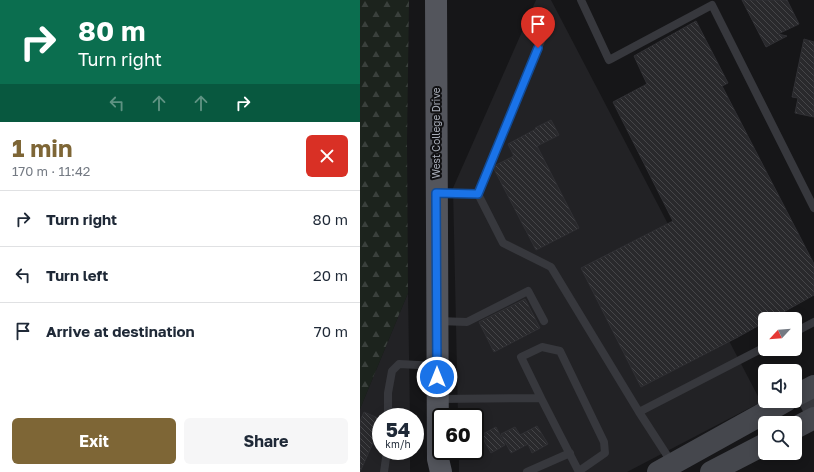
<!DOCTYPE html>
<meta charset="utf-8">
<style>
:root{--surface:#fff;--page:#f6f6f7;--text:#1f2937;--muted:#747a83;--line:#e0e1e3;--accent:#7e6636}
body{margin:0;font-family:"Golos Text",sans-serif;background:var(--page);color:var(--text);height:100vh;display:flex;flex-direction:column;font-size:15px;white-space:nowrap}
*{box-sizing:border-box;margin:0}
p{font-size:13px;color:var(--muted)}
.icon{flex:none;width:22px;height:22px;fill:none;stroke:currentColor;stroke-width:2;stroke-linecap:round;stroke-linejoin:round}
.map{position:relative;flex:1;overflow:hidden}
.details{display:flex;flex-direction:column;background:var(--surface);width:360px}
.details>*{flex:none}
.banner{background:#0b6e4f;color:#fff;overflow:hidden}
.needle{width:26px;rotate:244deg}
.tools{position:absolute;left:398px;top:312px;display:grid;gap:8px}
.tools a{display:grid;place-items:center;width:44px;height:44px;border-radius:6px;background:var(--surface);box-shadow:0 2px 10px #0003;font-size:20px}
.speed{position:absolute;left:12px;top:408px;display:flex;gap:8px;font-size:20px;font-weight:700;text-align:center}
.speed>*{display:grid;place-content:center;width:52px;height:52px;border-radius:50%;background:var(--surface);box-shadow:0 2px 10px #0003;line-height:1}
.speed small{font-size:10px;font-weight:400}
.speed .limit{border:2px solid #111;border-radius:6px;background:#fff;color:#111}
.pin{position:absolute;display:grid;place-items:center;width:34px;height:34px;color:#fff;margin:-41px -17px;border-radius:50% 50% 50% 0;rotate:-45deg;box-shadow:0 0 4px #0007}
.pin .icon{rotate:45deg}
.me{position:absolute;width:44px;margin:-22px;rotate:0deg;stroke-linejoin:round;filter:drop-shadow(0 0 3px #0008)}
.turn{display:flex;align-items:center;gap:14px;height:84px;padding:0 12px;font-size:18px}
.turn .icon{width:52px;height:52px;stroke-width:2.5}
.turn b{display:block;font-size:28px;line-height:34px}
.lanes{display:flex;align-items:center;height:38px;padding:0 12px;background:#0003;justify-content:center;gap:20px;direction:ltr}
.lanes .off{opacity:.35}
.round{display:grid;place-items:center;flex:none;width:42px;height:42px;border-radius:6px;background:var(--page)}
.head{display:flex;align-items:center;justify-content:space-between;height:68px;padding:0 12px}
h1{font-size:24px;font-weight:700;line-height:30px;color:var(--accent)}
.primary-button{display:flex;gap:8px;margin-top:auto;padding:8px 12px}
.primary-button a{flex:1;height:46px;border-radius:6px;background:var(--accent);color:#fff;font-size:16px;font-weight:700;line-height:46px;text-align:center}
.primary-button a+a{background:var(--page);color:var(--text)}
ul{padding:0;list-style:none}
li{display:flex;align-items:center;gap:12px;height:56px;padding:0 12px;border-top:1px solid var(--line)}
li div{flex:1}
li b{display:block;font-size:15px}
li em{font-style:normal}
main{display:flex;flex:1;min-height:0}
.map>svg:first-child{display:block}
</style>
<main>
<section class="details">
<div class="banner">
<div class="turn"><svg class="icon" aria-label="right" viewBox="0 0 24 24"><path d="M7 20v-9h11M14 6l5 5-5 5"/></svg><div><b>80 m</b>Turn right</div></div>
<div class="lanes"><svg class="icon off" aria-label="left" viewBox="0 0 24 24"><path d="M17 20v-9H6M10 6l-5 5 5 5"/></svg><svg class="icon off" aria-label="ahead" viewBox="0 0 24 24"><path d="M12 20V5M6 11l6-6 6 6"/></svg><svg class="icon off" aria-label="ahead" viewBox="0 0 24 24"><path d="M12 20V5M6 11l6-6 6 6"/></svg><svg class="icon" aria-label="right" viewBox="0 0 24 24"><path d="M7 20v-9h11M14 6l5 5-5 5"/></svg></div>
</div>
<div class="head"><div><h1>1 min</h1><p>170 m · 11:42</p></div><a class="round" style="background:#d93025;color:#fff"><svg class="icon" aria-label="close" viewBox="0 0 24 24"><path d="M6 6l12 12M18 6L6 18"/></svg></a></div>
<ul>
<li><svg class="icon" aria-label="right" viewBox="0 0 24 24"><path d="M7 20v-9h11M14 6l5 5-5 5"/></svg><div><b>Turn right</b></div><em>80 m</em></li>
<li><svg class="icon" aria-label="left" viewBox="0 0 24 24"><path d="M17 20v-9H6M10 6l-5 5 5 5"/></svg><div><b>Turn left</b></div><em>20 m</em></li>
<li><svg class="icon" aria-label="arrive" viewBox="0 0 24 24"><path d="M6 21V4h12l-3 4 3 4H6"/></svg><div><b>Arrive at destination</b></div><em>70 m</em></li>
</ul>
<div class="primary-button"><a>Exit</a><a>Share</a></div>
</section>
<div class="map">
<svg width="454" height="472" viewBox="0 0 454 472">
<defs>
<pattern id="forest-firs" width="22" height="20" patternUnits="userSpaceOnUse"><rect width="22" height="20" fill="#1c231d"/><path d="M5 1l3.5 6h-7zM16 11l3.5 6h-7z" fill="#3a403c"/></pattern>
<pattern id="building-back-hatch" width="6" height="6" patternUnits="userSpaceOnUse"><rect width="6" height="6" fill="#29292c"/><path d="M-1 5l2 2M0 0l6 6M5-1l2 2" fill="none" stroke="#454548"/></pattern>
</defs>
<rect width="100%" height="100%" fill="#161618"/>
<!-- built -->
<path fill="#222225" d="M176,0H191L401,402L267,472H99V451H115V417H98L93,188Z
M48,293L50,417H21V451H50V472H0V409Z"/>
<!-- forest -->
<path fill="url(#forest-firs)" d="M0,0H49L47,142L48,293L0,409Z"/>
<!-- building -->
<path fill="url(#building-back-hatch)" stroke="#303034" d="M382,0H427L439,24L418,34L427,36L406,47Z
M336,21L368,83L362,86L454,264V295L411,319H405V322L378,337L281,387L221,268L313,221L253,102L287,84L274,56Z
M444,39L454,42V117L435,113L438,98L432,97Z
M191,120L199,135L177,146L219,228L176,250L134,169L136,165L154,156L148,144L176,129L175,128Z
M165,299L180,328L134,352L119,322Z
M4,412L18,418L14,426L17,434L0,472V421Z
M177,426L188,444L172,453L168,444L151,453L141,434L155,427L160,435Z
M136,427L145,445L131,453L121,435Z"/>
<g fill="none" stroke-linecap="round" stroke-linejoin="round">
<!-- lane -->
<path stroke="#37383d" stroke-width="8" d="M221,0L249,60L352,5L454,208
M190,19L118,194L143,243L191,267L279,412
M77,193L118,194
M78,321L107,322L168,291L184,321
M435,332L454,322
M181,398L161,357L182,347L200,351L244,442L245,453L219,471
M79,399L181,398L219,472
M28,417V393L32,371L39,364L77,366
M312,463L279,412L405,347
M24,472L27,451
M167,472L210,453"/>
<!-- street -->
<path stroke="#37383d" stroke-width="17" d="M442,392L454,414"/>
<!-- secondary -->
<path stroke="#45474d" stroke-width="22" d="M435,396L454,386
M435,428L454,418
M298,472L426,401
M351,472L405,444"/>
<!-- primary -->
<path stroke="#53555c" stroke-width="22" d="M76,0L78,459L81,472"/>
</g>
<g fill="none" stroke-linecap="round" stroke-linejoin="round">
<!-- route casing -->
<g stroke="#114b97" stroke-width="10">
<path id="route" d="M77,377L76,193L118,194L178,48"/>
</g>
<!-- route -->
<use href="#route" stroke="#1a73e8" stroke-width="7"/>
</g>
<g text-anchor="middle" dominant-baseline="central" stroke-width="4" stroke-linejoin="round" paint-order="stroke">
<!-- street labels -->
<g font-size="10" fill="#a8adb8" stroke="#111113">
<text transform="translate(76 133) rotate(-90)">West College Drive</text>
</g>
</g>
</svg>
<div class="tools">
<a><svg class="needle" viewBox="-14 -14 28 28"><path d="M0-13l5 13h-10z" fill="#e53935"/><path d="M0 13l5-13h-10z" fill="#747a83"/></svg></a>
<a><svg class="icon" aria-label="sound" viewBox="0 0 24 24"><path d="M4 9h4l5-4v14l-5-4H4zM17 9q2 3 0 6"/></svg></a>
<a><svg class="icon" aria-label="search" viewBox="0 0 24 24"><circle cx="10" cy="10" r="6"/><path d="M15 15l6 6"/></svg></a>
</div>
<div class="speed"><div>54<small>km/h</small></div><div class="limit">60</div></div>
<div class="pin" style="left:178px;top:48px;background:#d93025"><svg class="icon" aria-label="arrive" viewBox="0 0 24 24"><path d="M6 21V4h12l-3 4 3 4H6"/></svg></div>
<svg class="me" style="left:77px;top:377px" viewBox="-20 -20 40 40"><circle r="17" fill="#1a73e8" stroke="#fff" stroke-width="3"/><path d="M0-11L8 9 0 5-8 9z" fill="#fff"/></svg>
</div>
</main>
